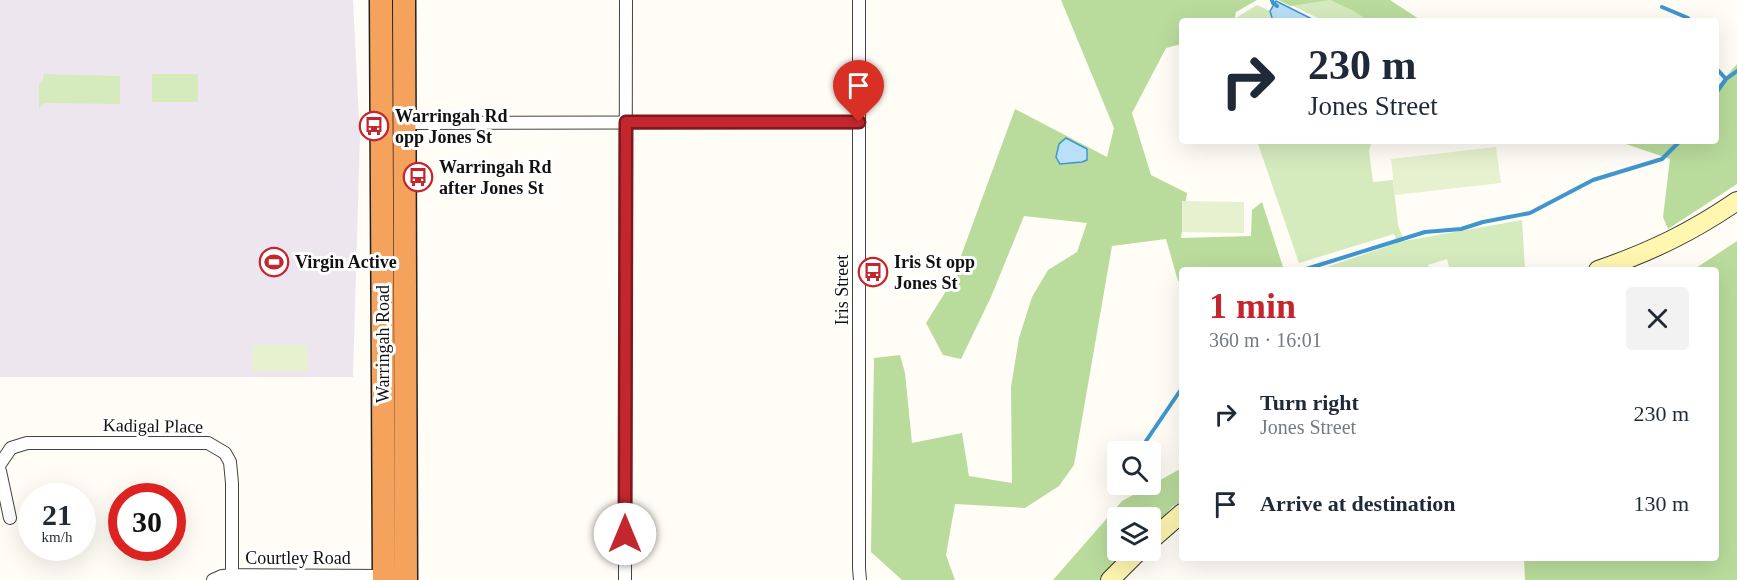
<!DOCTYPE html>
<meta charset="utf-8">
<style>
:root{--surface:#fff;--page:#f2f2f3;--text:#1f2937;--muted:#747a83;--accent:#c4262e}
body{margin:0;font-family:Georgia,serif;background:var(--page);color:var(--text);height:100vh;display:flex;flex-direction:column;font-size:22px;white-space:nowrap}
*{box-sizing:border-box;margin:0}
p{font-size:20px;color:var(--muted)}
.icon{flex:none;width:33px;height:33px;fill:none;stroke:currentColor;stroke-width:2;stroke-linecap:round;stroke-linejoin:round}
.map{position:relative;flex:1;overflow:hidden}
.side{position:absolute;left:1179px;top:267px;width:540px;height:294px;display:flex;flex-direction:column;background:var(--surface);border-radius:6px;box-shadow:0 6px 24px #0002}
.side>*{flex:none}
.hud{position:absolute;left:1179px;top:18px;width:540px;height:126px;border-radius:6px;box-shadow:0 6px 24px #0002;background:#fff;color:var(--text);overflow:hidden}
.controls{position:absolute;left:1107px;top:441px;display:grid;gap:12px}
.controls a{display:grid;place-items:center;width:54px;height:54px;border-radius:6px;background:var(--surface);box-shadow:0 6px 24px #0002;font-size:30px}
.speed{position:absolute;left:18px;top:483px;display:flex;gap:12px;font-size:30px;font-weight:700;text-align:center}
.speed>*{display:grid;place-content:center;width:78px;height:78px;border-radius:50%;background:var(--surface);box-shadow:0 6px 24px #0002;line-height:1}
.speed small{font-size:15px;font-weight:400}
.speed .limit{border:9px solid #d22;background:#fff;color:#111}
.pin{position:absolute;display:grid;place-items:center;width:51px;height:51px;color:#fff;margin:-62px -26px;border-radius:50% 50% 50% 0;rotate:-45deg;box-shadow:0 0 6px #0007}
.pin .icon{rotate:45deg}
.me{position:absolute;width:66px;margin:-33px;rotate:0deg;stroke-linejoin:round;filter:drop-shadow(0 0 4px #0008)}
.turn{display:flex;align-items:center;gap:21px;height:126px;padding:0 30px;font-size:27px}
.turn .icon{width:78px;height:78px;stroke-width:2.5}
.turn b{display:block;font-size:42px;line-height:51px}
.round{display:grid;place-items:center;flex:none;width:63px;height:63px;border-radius:6px;background:var(--page)}
.summary{display:flex;align-items:center;justify-content:space-between;height:102px;padding:0 30px}
h1{font-size:36px;font-weight:800;line-height:45px;color:var(--accent)}
ul{padding:0;list-style:none}
li{display:flex;align-items:center;gap:18px;height:90px;padding:0 30px}
li div{flex:1}
li b{display:block;font-size:22px}
li em{font-style:normal}
.map>svg:first-child{display:block}
</style>
<div class="map">
<svg width="1737" height="580" viewBox="0 0 1737 580">
<rect width="100%" height="100%" fill="#fffdf5"/>
<!-- industrial -->
<path fill="#eee6ef" d="M0,0H353L360,137L353,377H0Z"/>
<!-- green -->
<path fill="#d5ebbd" d="M1281,0H1340L1380,21H1324Z
M1257,5L1270,11L1273,21H1231Z
M43,74L120,76V104L44,103L39,109V84L43,81Z
M152,74H198V102H152Z
M1257,141H1372L1369,151L1373,182L1393,180L1398,225L1404,241L1522,220L1525,270H1450L1447,259L1428,265L1429,270H1318L1397,243L1394,234L1299,263Z"/>
<!-- forest -->
<path fill="#b9dc9c" d="M1061,0H1257L1236,12L1234,21H1182V44L1166,48L1132,113L1151,175L1187,193L1181,238L1251,236L1252,210L1262,202L1284,270H1182V281H1178L1166,239L1112,246L1074,465L1059,486L1025,508L955,504L946,555L955,580H902L871,552L874,358L900,355L905,373L912,443L962,433L969,476L1012,483L1011,387L1019,338L1032,297L1048,270L1077,252L1087,223L1024,216L991,297L961,359L943,355L926,323L951,283L1015,109L1107,157L1114,128Z
M1278,0H1390L1422,21H1369L1354,11L1330,0L1290,6Z
M1737,64V184L1668,229L1663,217L1670,159L1617,141H1716V88Z
M1737,241V580H1525L1524,558H1716V270H1693Z
M1182,468V501L1172,507L1151,530L1150,518H1118V550L1131,551L1102,580H1053L1122,501Z"/>
<!-- pitch -->
<path fill="#e6f2cf" d="M1496,147L1501,183L1395,195L1391,159Z
M1182,201L1244,202V233L1182,232Z
M252,345H307L308,371H253Z"/>
<!-- water -->
<path fill="#b9e0f7" stroke="#3f96cf" stroke-width="1.5" d="M1276,1L1316,21H1273L1270,11Z
M1066,138L1087,149V160L1082,162L1060,164L1056,157L1059,144Z"/>
<g fill="none" stroke-linecap="round" stroke-linejoin="round">
<!-- stream -->
<path stroke="#3f96cf" stroke-width="4" d="M1272,0L1273,3L1277,6
M1662,7L1688,18L1690,21
M1716,68L1726,79
M1716,93L1726,79L1737,71
M1303,270L1425,232L1461,229L1483,222L1530,213L1593,180L1662,159L1680,141
M1143,452L1146,441L1182,388"/>
<!-- street casing -->
<g stroke="#444" stroke-width="14">
<path id="street" d="M859,0V568L860,580
M405,123L859,122
M0,464L11,448L27,443H208L225,453L230,462L232,483V575
M0,471L10,518
M213,580L222,576L232,575L384,576
M625,580L626,0"/>
</g>
<!-- secondary casing -->
<g stroke="#333" stroke-width="20">
<path id="secondary" d="M1598,270C1650,252 1692,232 1737,201
M1150,541L1182,513
M1110,580L1140,550"/>
</g>
<!-- highway casing -->
<g stroke="#222" stroke-width="25">
<path id="highway" d="M381,0L384,580
M404,0L406,580"/>
</g>
<!-- street -->
<use href="#street" stroke="#fff" stroke-width="12"/>
<!-- secondary -->
<use href="#secondary" stroke="#fff6b0" stroke-width="18"/>
<!-- highway -->
<use href="#highway" stroke="#f5a25d" stroke-width="22"/>
</g>
<g fill="none" stroke-linecap="round" stroke-linejoin="round">
<!-- route casing -->
<g stroke="#7f191e" stroke-width="15">
<path id="route" d="M625,534L626,122H859"/>
</g>
<!-- route -->
<use href="#route" stroke="#c4262e" stroke-width="10"/>
</g>
<!-- icons -->
<defs>
<g id="bus-ring" transform="scale(1.5)"><circle r="9.5" fill="#fff" stroke="#c4262e" stroke-width="1.5"/><path d="M-5-6H5V4H4V6H2V4H-2V6H-4V4H-5ZM-3.5-4V0h7V-4ZM-3.5 1.2v1.5H-2V1.2ZM2 1.2v1.5H3.5V1.2Z" fill="#c4262e"/></g>
<g id="stadium-ring" transform="scale(1.5)"><circle r="9.5" fill="#fff" stroke="#c4262e" stroke-width="1.5"/><path d="M0-5a6.5 5 0 1 0 0 10a6.5 5 0 1 0 0-10ZM-3.5-1.8h7v3.6h-7Z" fill="#c4262e"/></g>
</defs>
<g fill-rule="evenodd">
<use href="#bus-ring" x="374" y="126"/>
<use href="#bus-ring" x="418" y="177"/>
<use href="#stadium-ring" x="274" y="262"/>
<use href="#bus-ring" x="873" y="272"/>
</g>
<g text-anchor="middle" dominant-baseline="central" stroke-width="6" stroke-linejoin="round" paint-order="stroke">
<!-- poi labels -->
<g font-size="18" font-weight="bold" fill="#111" stroke="#fff" text-anchor="start">
<text x="395" y="116">Warringah Rd<tspan x="395" dy="21">opp Jones St</tspan></text>
<text x="439" y="167">Warringah Rd<tspan x="439" dy="21">after Jones St</tspan></text>
<text x="295" y="262">Virgin Active</text>
<text x="894" y="262">Iris St opp<tspan x="894" dy="21">Jones St</tspan></text>
</g>
<!-- street labels -->
<g font-size="18" fill="#111" stroke="#fff">
<text transform="translate(842 290) rotate(-90)">Iris Street</text>
<text transform="translate(383 344) rotate(-90)">Warringah Road</text>
<text transform="translate(153 426) rotate(1)">Kadigal Place</text>
<text x="298" y="558">Courtley Road</text>
</g>
</g>
</svg>
<div class="controls">
<a><svg class="icon" aria-label="search" viewBox="0 0 24 24"><circle cx="10" cy="10" r="6"/><path d="M15 15l6 6"/></svg></a>
<a><svg class="icon" aria-label="layers" viewBox="0 0 24 24"><path d="M12 4l9 5-9 5-9-5zM3 14l9 5 9-5"/></svg></a>
</div>
<div class="speed"><div>21<small>km/h</small></div><div class="limit">30</div></div>
<div class="pin" style="left:859px;top:122px;background:#d93025"><svg class="icon" aria-label="arrive" viewBox="0 0 24 24"><path d="M6 21V4h12l-3 4 3 4H6"/></svg></div>
<svg class="me" style="left:625px;top:534px" viewBox="-20 -20 40 40"><circle r="19" fill="#fff"/><path d="M0-13L10 11 0 6-10 11z" fill="#c4262e"/></svg>
<div class="hud">
<div class="turn"><svg class="icon" aria-label="right" viewBox="0 0 24 24"><path d="M7 20v-9h11M14 6l5 5-5 5"/></svg><div><b>230 m</b>Jones Street</div></div>
</div>
<section class="side">
<div class="summary"><div><h1>1 min</h1><p>360 m · 16:01</p></div><a class="round"><svg class="icon" aria-label="close" viewBox="0 0 24 24"><path d="M6 6l12 12M18 6L6 18"/></svg></a></div>
<ul>
<li><svg class="icon" aria-label="right" viewBox="0 0 24 24"><path d="M7 20v-9h11M14 6l5 5-5 5"/></svg><div><b>Turn right</b><p>Jones Street</p></div><em>230 m</em></li>
<li><svg class="icon" aria-label="arrive" viewBox="0 0 24 24"><path d="M6 21V4h12l-3 4 3 4H6"/></svg><div><b>Arrive at destination</b></div><em>130 m</em></li>
</ul>
</section>
</div>
